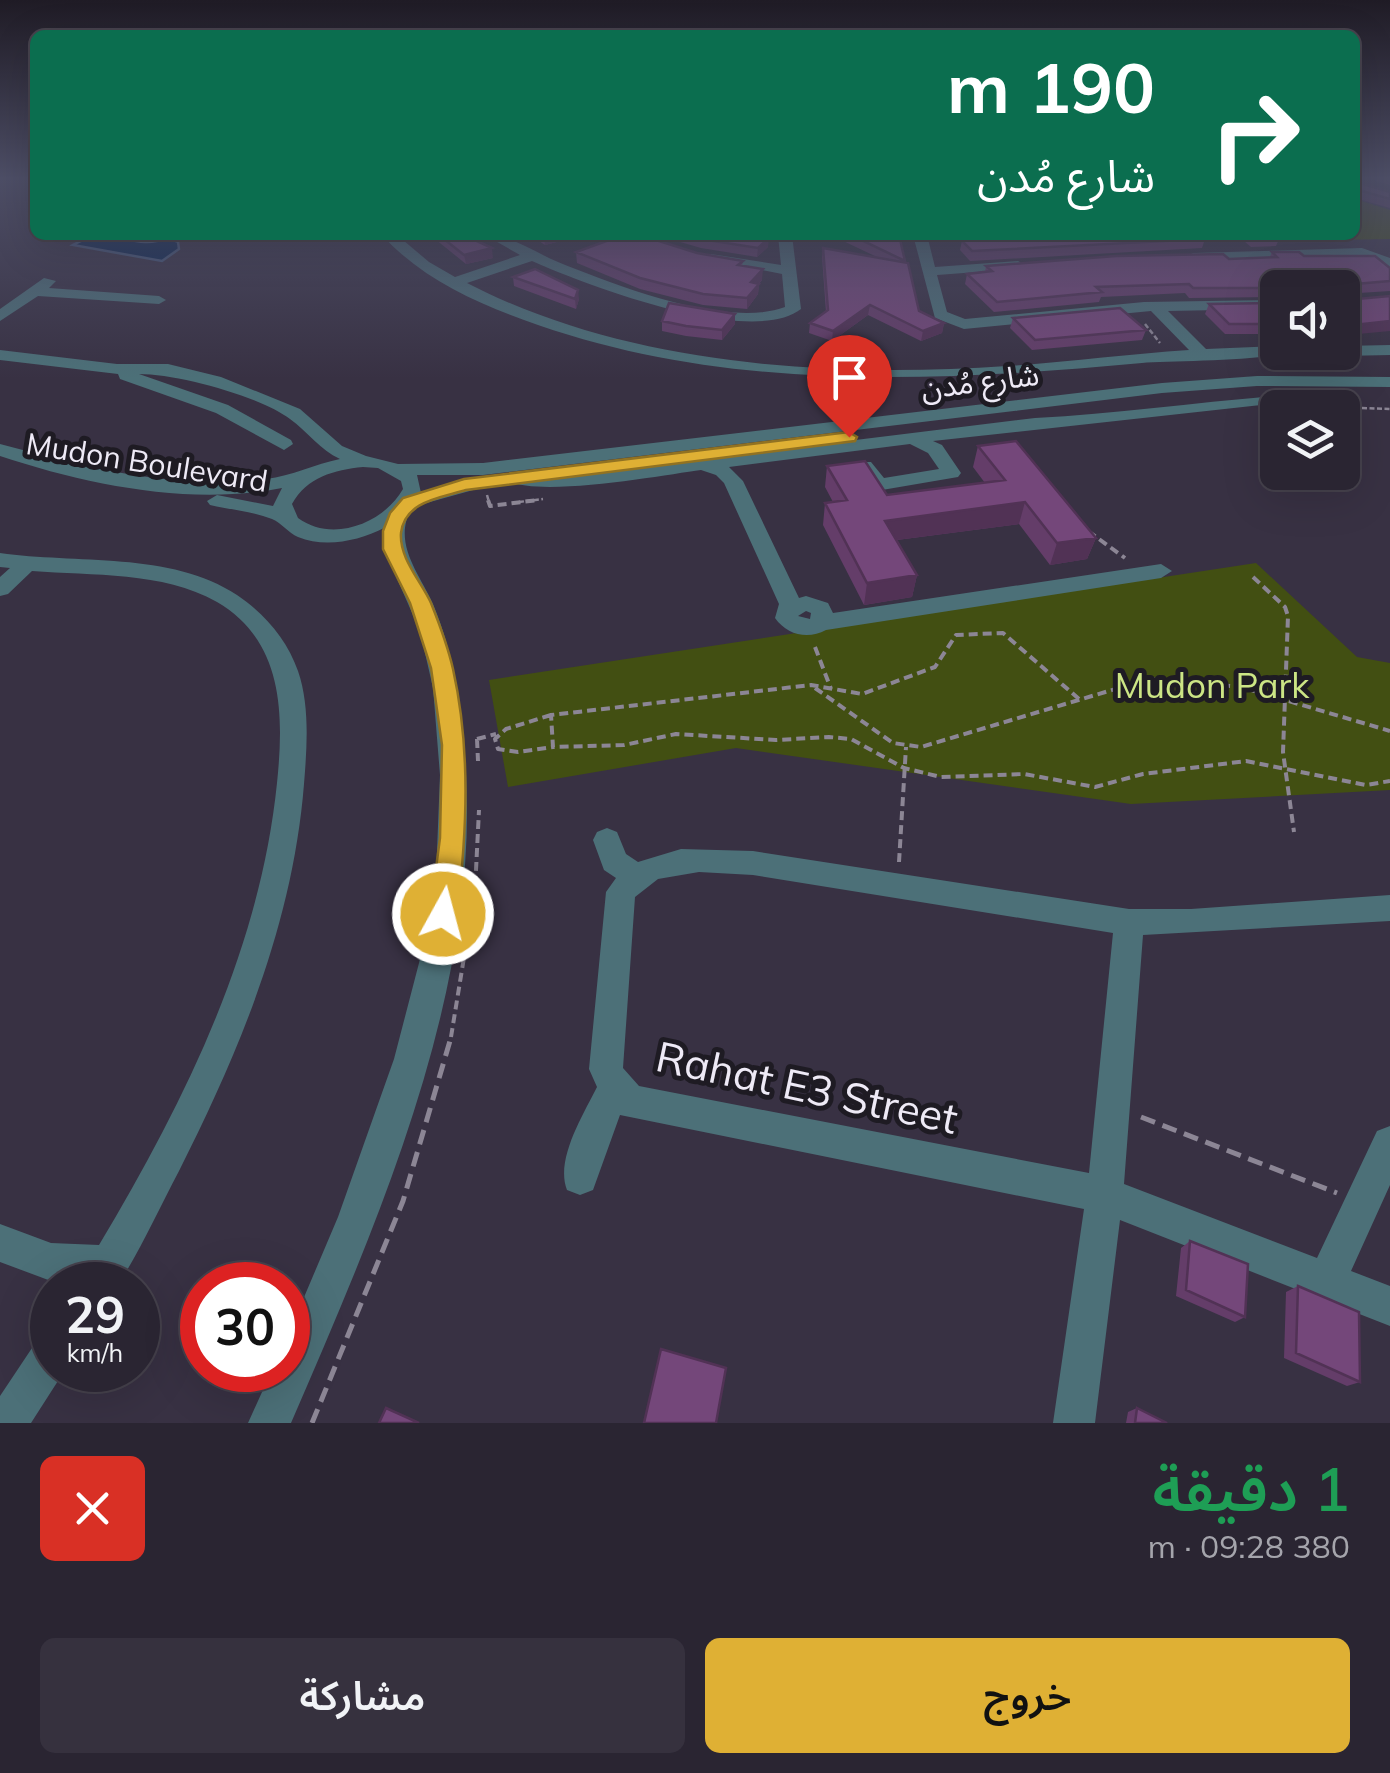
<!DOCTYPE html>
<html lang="ar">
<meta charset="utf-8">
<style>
:root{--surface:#2a2532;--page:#36313e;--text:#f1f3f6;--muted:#a5a5ac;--line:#46424d;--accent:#dfb034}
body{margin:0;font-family:Mulish,"Noto Sans Arabic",sans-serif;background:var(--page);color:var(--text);direction:rtl;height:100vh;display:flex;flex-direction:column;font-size:38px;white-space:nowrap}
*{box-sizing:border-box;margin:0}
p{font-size:32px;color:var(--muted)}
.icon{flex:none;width:55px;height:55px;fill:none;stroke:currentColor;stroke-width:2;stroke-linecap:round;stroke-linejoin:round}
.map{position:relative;height:1423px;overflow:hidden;direction:ltr}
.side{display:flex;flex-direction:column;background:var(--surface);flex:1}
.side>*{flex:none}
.guide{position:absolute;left:30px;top:30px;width:1330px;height:210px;border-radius:15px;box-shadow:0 10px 40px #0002,0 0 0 2px var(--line);direction:rtl;background:#0b6e4f;color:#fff;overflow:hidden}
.controls{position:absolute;left:1260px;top:270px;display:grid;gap:20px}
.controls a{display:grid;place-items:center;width:100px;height:100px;border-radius:15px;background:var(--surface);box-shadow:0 10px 40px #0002,0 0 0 2px var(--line);font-size:50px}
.speed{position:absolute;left:30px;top:1262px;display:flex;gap:20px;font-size:50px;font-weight:700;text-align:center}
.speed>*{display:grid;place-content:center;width:130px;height:130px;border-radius:50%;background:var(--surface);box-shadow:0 10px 40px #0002,0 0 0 2px var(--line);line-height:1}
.speed small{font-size:25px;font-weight:400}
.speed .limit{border:15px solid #d22;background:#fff;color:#111}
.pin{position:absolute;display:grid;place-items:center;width:85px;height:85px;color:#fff;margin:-102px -42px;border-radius:50% 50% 50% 0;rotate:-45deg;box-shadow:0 0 10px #0007}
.pin .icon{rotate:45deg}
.me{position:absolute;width:110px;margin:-55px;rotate:7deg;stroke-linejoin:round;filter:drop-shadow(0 0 8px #0008)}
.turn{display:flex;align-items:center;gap:35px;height:210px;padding:0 40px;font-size:45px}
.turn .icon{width:130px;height:130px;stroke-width:2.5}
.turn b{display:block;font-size:70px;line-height:85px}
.round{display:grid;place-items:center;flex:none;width:105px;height:105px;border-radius:15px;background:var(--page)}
.overview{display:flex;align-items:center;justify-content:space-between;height:170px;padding:0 40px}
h1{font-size:60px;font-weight:600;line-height:75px;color:#1e9e55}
.button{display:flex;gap:20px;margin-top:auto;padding:20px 40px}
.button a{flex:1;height:115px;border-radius:15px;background:var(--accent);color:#111;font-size:40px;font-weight:600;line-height:115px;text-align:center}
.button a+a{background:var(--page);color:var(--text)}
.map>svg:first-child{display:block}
</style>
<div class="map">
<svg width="1390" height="1423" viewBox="0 0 1390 1423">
<rect width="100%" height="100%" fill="#383143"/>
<!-- green -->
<path fill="#424f12" d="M1355,199L1390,210V239L1278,241L1270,235H1355Z
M1256,563L1357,657L1390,663V790L1131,804L736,748L508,787L489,680Z"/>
<!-- water -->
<path fill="#002252" stroke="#475e83" stroke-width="2.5" d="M93,235C113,235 128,241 145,242C157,243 166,236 178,242L179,249L162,261L73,245Z"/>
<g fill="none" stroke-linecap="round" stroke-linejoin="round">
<!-- path-far2 -->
<path stroke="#8c8695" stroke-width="2.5" stroke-dasharray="5 2.5" stroke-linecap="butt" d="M1145,324L1160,343
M1294,358H1329
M1362,408L1390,409
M487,495L489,502
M519,502L543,499"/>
<!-- path-far1 -->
<path stroke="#8c8695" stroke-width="4" stroke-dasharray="9 5" stroke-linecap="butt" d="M488,500L490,506L538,500
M1088,531L1125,558
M1253,577L1285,607L1288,616L1283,752L1294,832
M815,647L831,689
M815,688L893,743L921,747L1149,679L1241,687L1390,731
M1079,699L1003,633L956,635L935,667L862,694L811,685L551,715L553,747L624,745L676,734L776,740L829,737L851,739L904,768L941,777L1024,774L1095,787L1143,774L1246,761L1366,785L1390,781
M551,715L506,729L495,739L498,749L518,752L553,747
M477,739L478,761
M477,739L496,734
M899,862L906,747
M451,1037L475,890L479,810"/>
<!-- path -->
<path stroke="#8c8695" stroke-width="5" stroke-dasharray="15 8" stroke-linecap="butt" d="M1141,1117L1337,1193
M312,1423L403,1201L452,1034"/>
<!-- minor -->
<path fill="#4c7078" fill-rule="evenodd" d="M382,235H397L429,262L455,277L520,255L485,235C511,235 534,252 558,262C615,285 726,329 785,307L782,274L704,258L711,254L781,265L778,235H792L801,309C751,348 586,285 532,261L467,283C628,366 829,378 1007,366C1068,362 1128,354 1189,350L1151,311L964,329L935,318L913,235H927L935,267L1018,261L1025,265L1018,269L937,275L947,312L965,319L1144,302L1278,300V309L1168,311L1206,349L1278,346V352H1285C1269,361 1169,361 1142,363C935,382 723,393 524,320C472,301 420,277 382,235Z
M1362,248L1390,258V267L1360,256L1193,261L1186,257L1193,253Z
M44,278L56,281L49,288L159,296L166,300L159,304L38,296L0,321V309Z
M1390,345V355L1342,356L1335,352H1342V346Z
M0,350L117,364H168L221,377L300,409L342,446L366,456L398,464L483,463L1162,383L1257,376L1390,377V387L1257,386L1162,393L483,475H417L421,493L477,477L487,483L484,487L412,507C392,543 418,571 433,604C459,667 466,737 467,805C469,1016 373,1233 291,1423H248L272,1370H288V1335L338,1217L394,1059L419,963L436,877L440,775L433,688L420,631L384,549V528C359,541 325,548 298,537C288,533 282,523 272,519C252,511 231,510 210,505L207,501L217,495L273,506L282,488C190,506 88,485 0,456V444C87,467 175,491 266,479C292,476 315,464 340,459C320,450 308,432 290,419C259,396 178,374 139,374L228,405L291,440L293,444L284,450L216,413L120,379L118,374L0,360ZM363,467L378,468L401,481L403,489C383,524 332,543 298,518L292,504C307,477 334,470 363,467Z
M1347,392L1353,393V401L1270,404L933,441L942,445L961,473L958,477L882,490L868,485L855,466L857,462H871L884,478L939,469L928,453L910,444L729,467L743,481L799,598L806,596L828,603L833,613L1161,564L1172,571L1161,578L826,630C808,640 787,635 775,618L779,604L724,483L716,475L701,470C663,475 530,500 503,478L513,472L562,476L1035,418C1140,413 1242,395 1347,392ZM806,611L811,613L810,619L798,616Z
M0,553C75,564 171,551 237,595C264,613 287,639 298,671C310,706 307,747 304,784C293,922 241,1048 179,1171C159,1209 141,1249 118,1285L51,1281L0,1262V1224L51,1243L99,1245C184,1103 260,950 277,783C284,715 284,641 217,602C162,571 93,576 32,571L8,594L0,596V577L10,568L0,567Z
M607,828L617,832L626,854L638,862L681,849L753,851L1129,909H1191L1390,895V921L1143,935L1124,1184L1317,1258L1377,1131L1390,1126V1185L1351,1271L1390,1286V1326L1120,1220L1095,1423H1053L1084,1209L620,1115L593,1190L580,1195L567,1190C555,1160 583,1115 597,1087L589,1069L606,892L616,878L604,870L593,840L597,832ZM699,872L753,875L1113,933L1089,1173L639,1086L623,1068L635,897L658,879Z
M52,1333V1370H65L31,1423H0V1396L38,1339Z"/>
</g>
<!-- wall -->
<path fill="#643d69" d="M1355,179L1356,182L1390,192V208L1355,198Z
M1370,179H1390V185Z
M430,235H464L493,258L466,264Z
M530,235H584L545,245Z
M656,235H753L768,247L757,257L701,248Z
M838,235H899L905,263L919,311L944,323L942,333L921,341L868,315L832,341L809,333L810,323L826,312L822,257L823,248L879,258L837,238Z
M961,235H1201L1205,239L1202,248L970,261L960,250L962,241L965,240Z
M1237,235H1278L1280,237L1276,246L1251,247Z
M576,252L697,253L743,261L742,266L762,280L759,284L758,294L747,309L703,305L640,289L577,263Z
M1272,252L1390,268V291L1343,294V296L1347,300L1390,296L1358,334H1342V288H1278V297L1189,298L1185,293L1101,297L1099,302L994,312L965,284L967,274L985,272L986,266L1270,257Z
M513,277L579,299L576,309L514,286Z
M1278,303V334H1225L1205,314L1209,304Z
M735,314V324L722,340L686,336L662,331V321Z
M1013,318L1146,330L1142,340L1032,350L1010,328Z
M978,446L1096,538L1087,559L1050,565L1019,524L897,540L917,575L912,597L864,605L823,525L825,503L833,502L825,487L827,466L887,495L985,483L973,467Z
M1190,1241L1245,1317L1235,1322L1176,1296L1181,1248Z
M1298,1286L1360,1382L1347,1386L1284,1358L1286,1292Z
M1137,1408L1167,1423H1126L1128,1412Z"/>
<!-- shaded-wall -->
<path fill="#513255" d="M546,235H584L545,245L544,236Z
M769,238L768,247L757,257L758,248Z
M492,248L493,258L466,264L464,255Z
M763,269L762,280L750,293L751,282Z
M759,284L758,294L747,309V298Z
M578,290L579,299L576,309L575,299Z
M870,305L868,315L832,341L833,331Z
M735,314V324L722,340V330Z
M1390,321V331L1358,334L1363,324Z
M944,323L942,333L921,341L923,331Z
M1025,502L1019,524L881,542L885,521Z
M1096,538L1087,559L1050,565L1057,543Z
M917,575L912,597L864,605L867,583Z"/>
<!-- building -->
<path fill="#74477a" stroke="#513255" stroke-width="2.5" d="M1355,179L1356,182L1390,192V199L1355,189Z
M439,235H464L492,248L464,255Z
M623,235H640L697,253L743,261L738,265L763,269L751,282L759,284L747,298L703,294L640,278L576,252Z
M687,235H753L769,238L758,248L701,239Z
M851,235H899L905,261Z
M971,235H1201L1205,239L972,251L962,241L976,239Z
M1252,235H1278L1280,237H1255Z
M823,248L908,263L919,311L944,323L923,331L870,305L833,331L810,323L828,310Z
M1272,252H1299L1304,256H1375L1390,268V281L1344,285L1343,296L1347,300L1390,296V321L1363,324H1342V288H1193L1189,284L1096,287L1102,292L997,302L967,274L992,271L986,266L1116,256L1223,254L1229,259L1277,257Z
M535,269L578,290L575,299L513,277Z
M669,303L735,314L722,330L686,326L662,321Z
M1278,303V324H1229L1209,304Z
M1120,308L1146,330L1035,340L1013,318Z
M1016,441L1096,538L1057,543L1025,502L885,521L917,575L867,583L825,503L847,500L827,466L865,461L887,495L1005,480L978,446Z
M1190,1241L1248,1264L1245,1317L1186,1290Z
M1298,1286L1359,1312L1360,1382L1296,1353Z
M661,1349L726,1368L716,1423H644Z
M386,1408L419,1423H379Z
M1137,1408L1167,1423H1135Z"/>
<!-- sky -->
<linearGradient id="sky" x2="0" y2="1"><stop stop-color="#1f1b25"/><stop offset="0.47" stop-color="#4d4e66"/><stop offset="1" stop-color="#4d4e66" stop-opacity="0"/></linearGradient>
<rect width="1390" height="379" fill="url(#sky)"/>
<!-- route -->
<path fill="#dfb034" stroke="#917222" stroke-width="2.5" d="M849,432L857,437L855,441L466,490C440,498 405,501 401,533C399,558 421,581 431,603C439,623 448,647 453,669C471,750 467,832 457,914L453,922L443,926L434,922L430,914L440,838L442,745L431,668L410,603L383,549V531L390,513L403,498L464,479Z"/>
<g text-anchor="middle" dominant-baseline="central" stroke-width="10" stroke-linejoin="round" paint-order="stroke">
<!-- far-street labels -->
<g font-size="30" fill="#eeeaf6" stroke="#1e1b23">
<text transform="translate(980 381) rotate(-7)">شارع مُدن</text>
<text transform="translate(147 462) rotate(9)">Mudon Boulevard</text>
</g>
<!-- park labels -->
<g font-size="35" fill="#cce585" stroke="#1e1b23">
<text x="1212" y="685">Mudon Park</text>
</g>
<!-- near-street labels -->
<g font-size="42" fill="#eeeaf6" stroke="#1e1b23">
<text transform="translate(807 1087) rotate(12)">Rahat E3 Street</text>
</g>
</g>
</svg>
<div class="controls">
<a><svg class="icon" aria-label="sound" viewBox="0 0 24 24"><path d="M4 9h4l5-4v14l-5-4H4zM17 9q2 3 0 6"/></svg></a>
<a><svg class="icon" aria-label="layers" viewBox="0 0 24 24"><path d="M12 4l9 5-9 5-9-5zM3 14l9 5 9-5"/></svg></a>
</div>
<div class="speed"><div>29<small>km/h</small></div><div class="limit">30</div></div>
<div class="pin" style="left:849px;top:437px;background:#d93025"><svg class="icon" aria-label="arrive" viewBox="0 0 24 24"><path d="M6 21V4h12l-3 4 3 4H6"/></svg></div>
<svg class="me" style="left:443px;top:914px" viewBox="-20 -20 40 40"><circle r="17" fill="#dfb034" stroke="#fff" stroke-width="3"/><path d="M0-11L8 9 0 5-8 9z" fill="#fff"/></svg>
<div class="guide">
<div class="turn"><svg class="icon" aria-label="right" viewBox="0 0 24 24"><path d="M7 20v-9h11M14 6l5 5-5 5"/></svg><div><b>190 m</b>شارع مُدن</div></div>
</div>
</div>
<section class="side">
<div class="overview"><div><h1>1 دقيقة</h1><p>380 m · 09:28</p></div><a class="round" style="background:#d93025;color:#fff"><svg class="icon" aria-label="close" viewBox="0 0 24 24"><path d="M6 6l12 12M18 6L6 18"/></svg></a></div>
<div class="button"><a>خروج</a><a>مشاركة</a></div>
</section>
